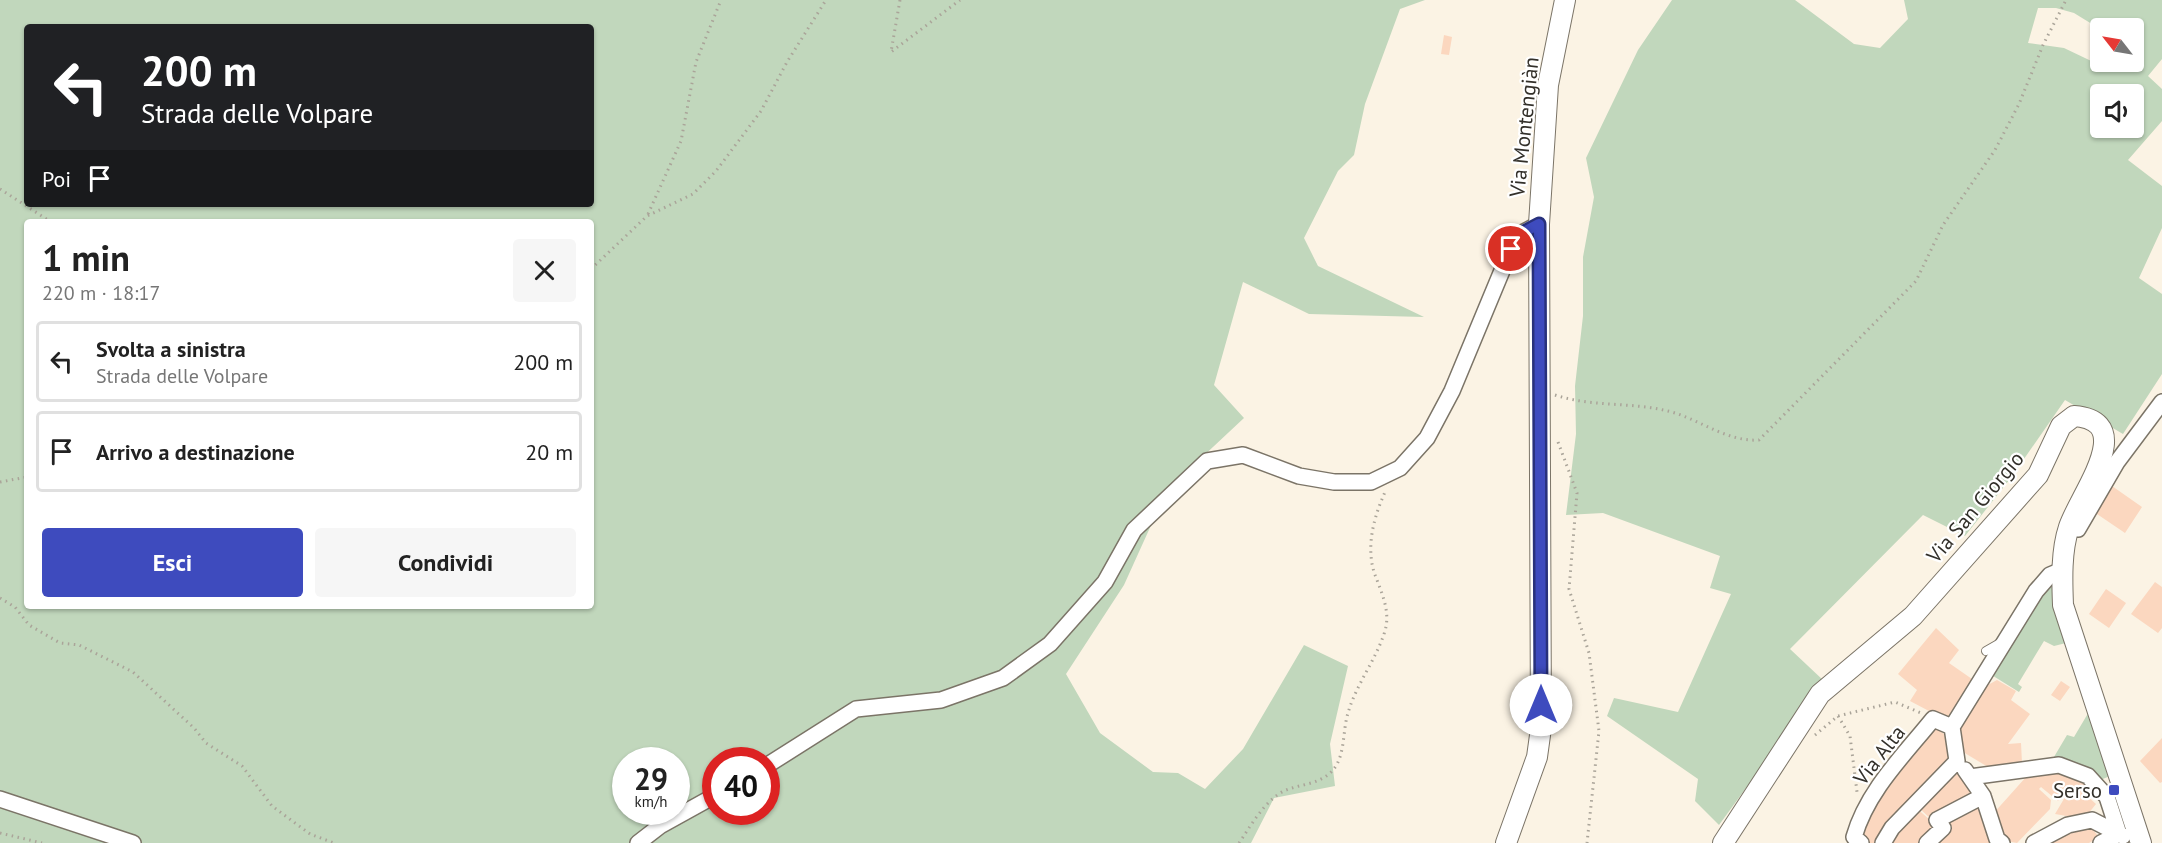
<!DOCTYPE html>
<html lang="it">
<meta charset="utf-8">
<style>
:root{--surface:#fff;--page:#f6f6f6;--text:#222;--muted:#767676;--line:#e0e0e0;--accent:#3e4bbe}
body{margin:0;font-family:"PT Sans",sans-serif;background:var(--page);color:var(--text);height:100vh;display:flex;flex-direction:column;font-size:22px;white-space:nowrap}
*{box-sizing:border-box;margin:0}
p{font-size:20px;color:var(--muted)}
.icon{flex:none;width:33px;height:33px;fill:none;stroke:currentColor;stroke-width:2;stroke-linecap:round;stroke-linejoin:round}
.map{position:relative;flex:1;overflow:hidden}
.details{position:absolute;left:24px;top:219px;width:570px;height:390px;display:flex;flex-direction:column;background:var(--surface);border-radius:6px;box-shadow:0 2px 4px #0004}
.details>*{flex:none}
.guide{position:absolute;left:24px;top:24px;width:570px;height:183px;border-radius:6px;box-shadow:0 2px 4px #0004;background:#202124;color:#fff;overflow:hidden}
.needle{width:39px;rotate:301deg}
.fabs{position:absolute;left:2090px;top:18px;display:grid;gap:12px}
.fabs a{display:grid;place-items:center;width:54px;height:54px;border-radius:6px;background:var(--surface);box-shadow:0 2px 4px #0004;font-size:30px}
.speed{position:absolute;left:612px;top:747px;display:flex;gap:12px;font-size:30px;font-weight:700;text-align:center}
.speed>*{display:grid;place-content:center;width:78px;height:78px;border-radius:50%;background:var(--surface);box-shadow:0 2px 4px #0004;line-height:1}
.speed small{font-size:15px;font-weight:400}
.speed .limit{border:9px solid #d22;background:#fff;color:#111}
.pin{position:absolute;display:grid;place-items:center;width:51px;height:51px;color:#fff;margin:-26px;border:3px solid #fff;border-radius:50%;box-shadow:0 2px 6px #0007}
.me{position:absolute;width:66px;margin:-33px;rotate:0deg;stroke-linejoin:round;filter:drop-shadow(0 0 4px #0008)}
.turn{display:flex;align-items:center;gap:21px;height:126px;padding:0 18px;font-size:27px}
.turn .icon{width:78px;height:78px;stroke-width:2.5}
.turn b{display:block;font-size:42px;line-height:51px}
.then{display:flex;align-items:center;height:57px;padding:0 18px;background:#0003;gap:12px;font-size:22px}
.round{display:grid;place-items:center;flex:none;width:63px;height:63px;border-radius:6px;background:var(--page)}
.summary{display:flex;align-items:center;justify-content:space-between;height:102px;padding:0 18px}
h1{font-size:36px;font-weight:800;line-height:45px}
.primary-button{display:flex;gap:12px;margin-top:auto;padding:12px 18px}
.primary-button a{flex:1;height:69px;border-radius:6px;background:var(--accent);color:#fff;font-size:24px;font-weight:800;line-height:69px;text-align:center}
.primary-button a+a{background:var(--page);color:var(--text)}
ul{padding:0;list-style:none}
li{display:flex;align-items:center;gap:18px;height:81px;margin:0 12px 9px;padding:0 6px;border:3px solid var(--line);border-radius:6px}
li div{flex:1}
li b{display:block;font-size:22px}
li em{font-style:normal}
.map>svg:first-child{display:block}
</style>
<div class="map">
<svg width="2162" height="843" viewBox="0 0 2162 843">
<rect width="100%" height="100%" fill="#fbf3e4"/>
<!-- green -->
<path fill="#c1d7bc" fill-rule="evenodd" d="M0,0H1425L1400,9L1365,104L1354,155L1338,171L1304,238L1318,266L1424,317L1309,314L1243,282L1214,385L1244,418L1167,490L1124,585L1066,674L1100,733L1153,772L1178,773L1205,789L1243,749L1304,645L1348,666L1330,744L1335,786L1274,798L1251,843H0ZM27,27H591V204H27ZM27,222H591V606H27ZM626,760H676V812H626ZM716,760H766V812H716Z
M1672,0H1795L1854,44L1880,48L1908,19L1904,0H2162V59L2148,76L2162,89V121L2128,160L2162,186V228L2139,278L2162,294V374L2123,434L2065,400L2010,479L1965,536L1923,515L1790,649L1824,681L1719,825L1695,801L1698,779L1607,716L1614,698L1678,712L1731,594L1710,588L1720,556L1603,513L1566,515L1576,434L1575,386L1583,316V257L1594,197L1586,158L1638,50ZM2038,8H2056L2074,13L2100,29L2133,28V62H2110L2108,69L2064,48L2028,43ZM2100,94H2133V128H2100Z
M2051,579L2066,643L2054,646L2044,641L2018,684L2022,687L2019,692L1990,674Z
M2090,710L2110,776L2098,781L2051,762L2067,735L2074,737Z"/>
<!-- building -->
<path fill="#fbd7bf" d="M1444,35L1452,37L1449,55L1441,54Z
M2112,486L2142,507L2125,533L2094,512Z
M2155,582L2162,587V628L2158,633L2131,614Z
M2106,589L2126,603L2109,628L2089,614Z
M1936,628L1959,650L1949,663L1972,679L1946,720L1910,701L1917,690L1898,674Z
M1997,680L2016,691L2011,700L2030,714L2008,744L2021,743L2022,763L1988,767L1958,749L1956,736L1986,686Z
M2061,681L2070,687L2060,701L2051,695Z
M1932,725L1952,740L1946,771L1877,843H1866L1862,840L1860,821Z
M2162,738V782L2160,783L2140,761Z
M2059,767L2096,786L2087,796L2096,804L2084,819L2055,814L2071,787L2058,801L2041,787L2039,789L2051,800L2050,809L2017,843L2002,840L1992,815L2026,777Z
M1960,769L1977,791L1932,820L1917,806Z
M1980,802L1996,843H1933L1952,828L1948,816Z
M1915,807L1937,826L1922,843H1886Z
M2089,825L2099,837L2089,843H2042Z"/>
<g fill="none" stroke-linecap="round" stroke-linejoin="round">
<!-- service casing -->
<g stroke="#7b7467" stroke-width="10">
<path id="service" d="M1986,651L2000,643"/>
</g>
<!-- minor casing -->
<g stroke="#7b7467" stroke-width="18">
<path id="minor" d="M2069,527L2078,529L2117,462L2162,402
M766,766L856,709L941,700L1003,678L1050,644L1105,582L1134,530L1207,461L1243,455L1299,476L1334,482H1371L1400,468L1427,438L1452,391L1511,249L1524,232L1539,224
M1965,770L1983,796L1997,839L2002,843
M1970,777L2059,765L2088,776L2107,797L2119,834L2101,843
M0,799L133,843
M638,843L660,826L716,795
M1861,843L1854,837C1867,791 1904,755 1933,719L1952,727
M1883,843L1892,828L1957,761L1952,727L2036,591L2050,575L2062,570
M1927,843L1943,828L1937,820L1983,796
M2034,843L2068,825L2092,820L2123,836"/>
</g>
<!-- tertiary casing -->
<g stroke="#7b7467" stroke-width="22">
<path id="tertiary" d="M1506,843L1537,757L1541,728L1539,224L1548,85L1565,0
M1723,843L1820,694L1913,616L2038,475L2061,426L2074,416C2139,421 2080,494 2069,527C2061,551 2062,580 2063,605L2141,843"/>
</g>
<!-- path -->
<path stroke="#aaa499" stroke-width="3" stroke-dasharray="1.5 4.5" stroke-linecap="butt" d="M900,0L891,52L960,0
M0,189L51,222
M648,214L681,141L696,62L721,0
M591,269L647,216L693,194L716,171L761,111L787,62L826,0
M1555,395C1594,408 1636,401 1675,413C1703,422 1729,442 1759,440L1916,281L1943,225L1995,150L2019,104L2043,45L2066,0
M1558,442L1577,493L1569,589L1589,653L1599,731L1587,843
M0,482L27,477
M0,598L15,607L29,625L60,643L79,645L133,672L194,728L206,743L242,766L272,806L310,834L334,843
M1838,716L1850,736L1857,792
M1815,735L1838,716L1895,702L1921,713
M0,833L42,843
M1239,843C1250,827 1265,800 1284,791C1299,784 1317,785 1330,773C1346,759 1342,732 1348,713C1356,685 1375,661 1384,634C1392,612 1381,592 1374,572C1366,545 1374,517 1385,492"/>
<!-- service -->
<use href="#service" stroke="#fff" stroke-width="8"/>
<!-- minor -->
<use href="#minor" stroke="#fff" stroke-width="15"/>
<!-- tertiary -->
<use href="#tertiary" stroke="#fff" stroke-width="20"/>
</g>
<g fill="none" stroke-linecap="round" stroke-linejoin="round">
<!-- route casing -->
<g stroke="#28317c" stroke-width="15">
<path id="route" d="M1511,249L1524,232L1539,224L1541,705"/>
</g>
<!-- route -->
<use href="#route" stroke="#3e4bbe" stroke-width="10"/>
</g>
<!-- markers -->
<rect fill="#3e4bbe" stroke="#fff" stroke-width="2" x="2108" y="784" width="12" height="12" rx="3"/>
<g text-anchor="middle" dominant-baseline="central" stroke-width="4.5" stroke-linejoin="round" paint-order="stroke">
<!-- street labels -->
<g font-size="21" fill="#33302a" stroke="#fff">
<text transform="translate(1524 127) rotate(-84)">Via Montengiàn</text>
<text transform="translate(1975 507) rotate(-50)">Via San Giorgio</text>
<text transform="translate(1879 755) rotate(-52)">Via Alta</text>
</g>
<!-- poi labels -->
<g font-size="21" fill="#33302a" stroke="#fff" text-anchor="end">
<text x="2102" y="790">Serso</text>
</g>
</g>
</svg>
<div class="fabs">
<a><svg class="needle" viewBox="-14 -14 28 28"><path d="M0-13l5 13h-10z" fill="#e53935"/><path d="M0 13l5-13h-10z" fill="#767676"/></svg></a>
<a><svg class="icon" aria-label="sound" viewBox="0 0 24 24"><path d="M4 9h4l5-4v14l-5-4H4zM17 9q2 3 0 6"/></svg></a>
</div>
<div class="speed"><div>29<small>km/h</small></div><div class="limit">40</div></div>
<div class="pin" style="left:1511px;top:249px;background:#d93025"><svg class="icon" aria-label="arrive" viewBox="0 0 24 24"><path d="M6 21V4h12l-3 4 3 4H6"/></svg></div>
<svg class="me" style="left:1541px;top:705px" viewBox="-20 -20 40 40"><circle r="19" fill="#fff"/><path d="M0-13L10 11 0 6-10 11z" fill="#3e4bbe"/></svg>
<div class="guide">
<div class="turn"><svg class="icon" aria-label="left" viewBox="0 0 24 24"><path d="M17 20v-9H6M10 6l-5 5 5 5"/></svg><div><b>200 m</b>Strada delle Volpare</div></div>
<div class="then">Poi<svg class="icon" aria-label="arrive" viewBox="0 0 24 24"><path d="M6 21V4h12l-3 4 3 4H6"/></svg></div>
</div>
<section class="details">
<div class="summary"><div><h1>1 min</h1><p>220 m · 18:17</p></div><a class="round"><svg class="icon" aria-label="close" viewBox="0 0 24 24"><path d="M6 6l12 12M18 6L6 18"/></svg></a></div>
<ul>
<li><svg class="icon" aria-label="left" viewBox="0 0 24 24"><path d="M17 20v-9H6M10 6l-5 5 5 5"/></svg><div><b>Svolta a sinistra</b><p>Strada delle Volpare</p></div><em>200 m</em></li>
<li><svg class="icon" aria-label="arrive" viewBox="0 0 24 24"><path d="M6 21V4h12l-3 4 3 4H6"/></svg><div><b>Arrivo a destinazione</b></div><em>20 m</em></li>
</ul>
<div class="primary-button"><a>Esci</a><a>Condividi</a></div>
</section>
</div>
